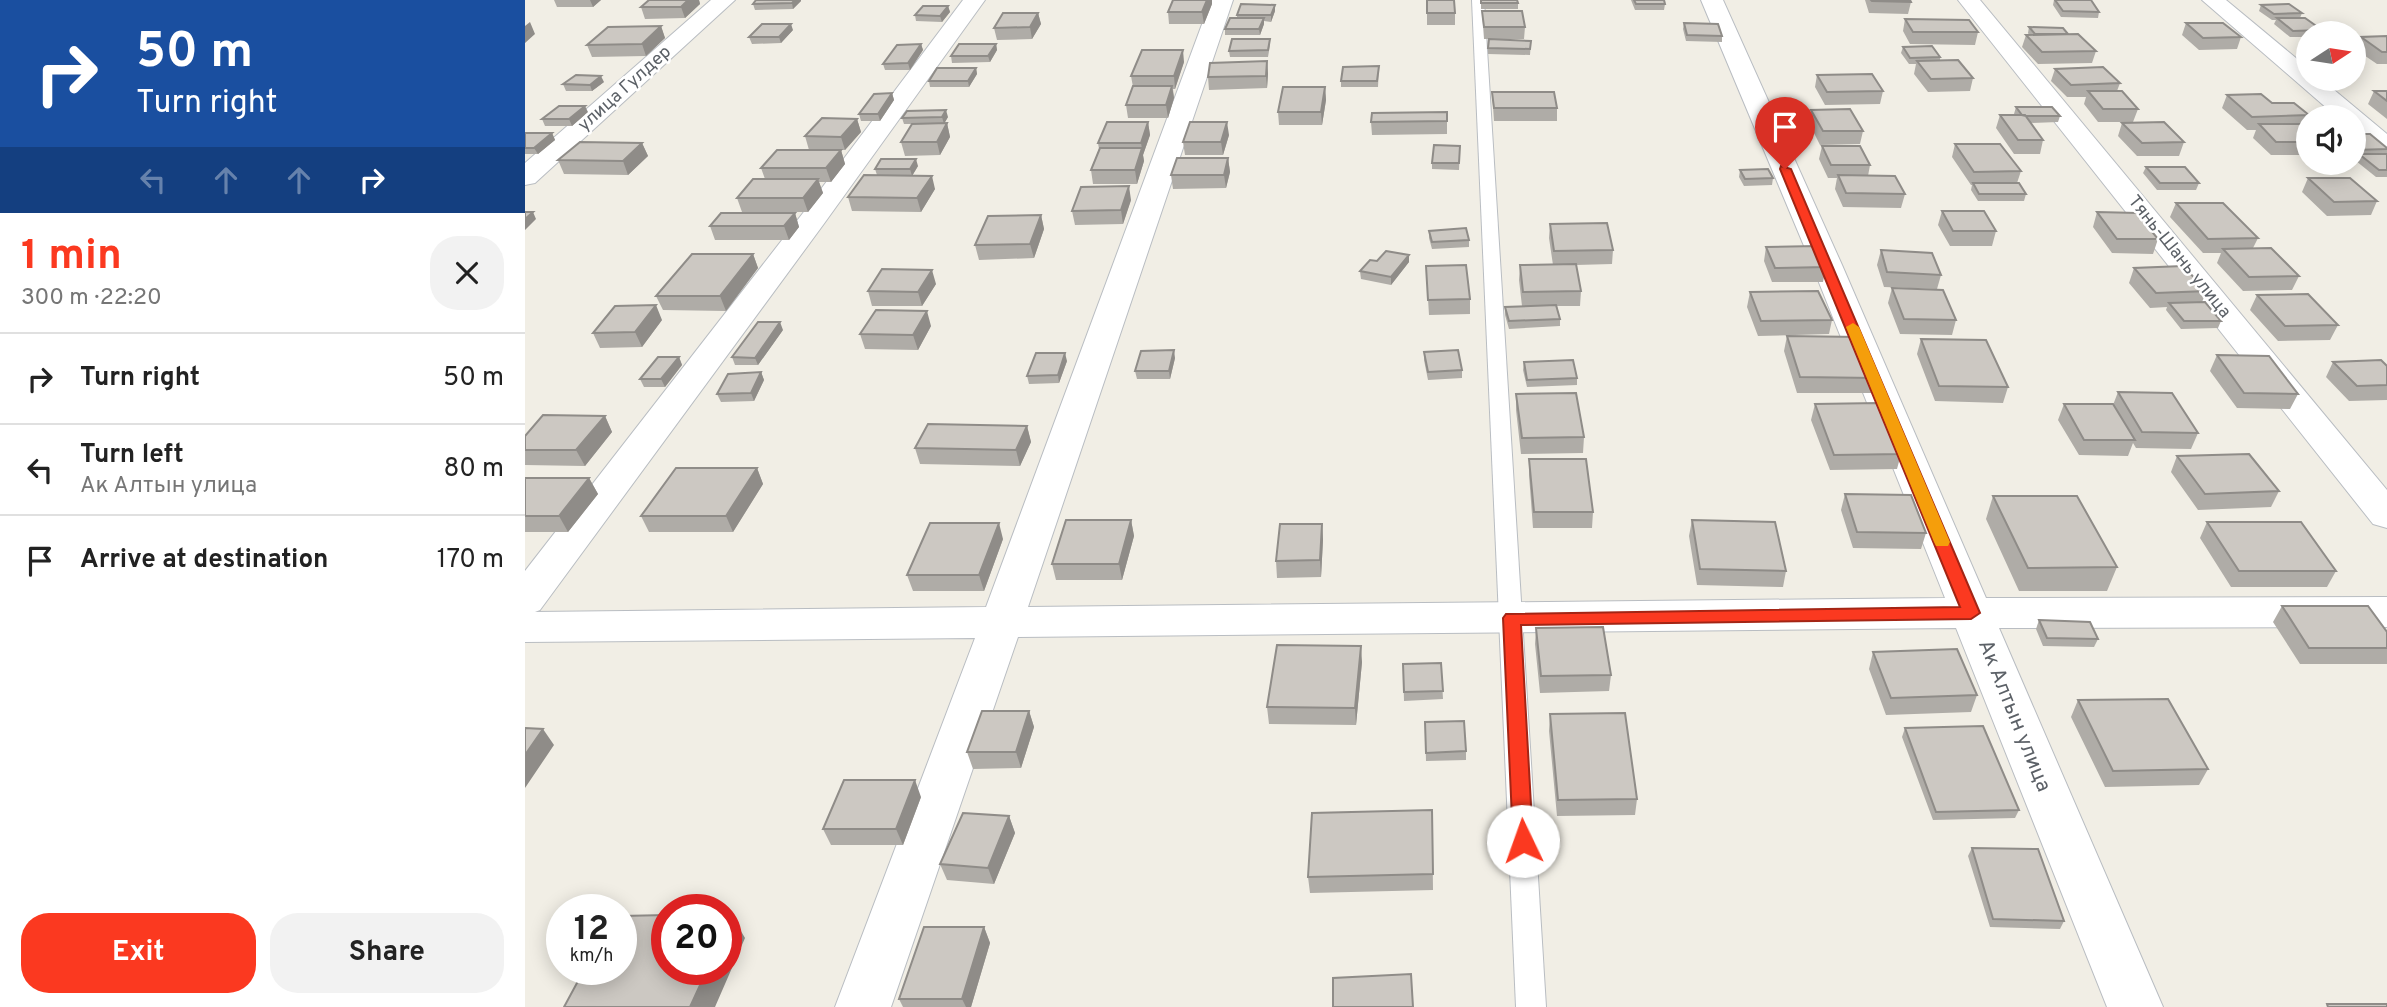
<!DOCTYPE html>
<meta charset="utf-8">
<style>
:root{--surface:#fff;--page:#f2f2f2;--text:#222;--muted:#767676;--line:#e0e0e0;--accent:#fb3920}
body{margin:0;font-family:Overpass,sans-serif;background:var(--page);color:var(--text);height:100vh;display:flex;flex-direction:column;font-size:26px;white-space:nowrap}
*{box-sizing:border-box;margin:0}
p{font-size:23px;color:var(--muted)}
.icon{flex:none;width:38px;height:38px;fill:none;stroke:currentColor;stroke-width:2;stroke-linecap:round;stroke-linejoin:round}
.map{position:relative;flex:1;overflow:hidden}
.side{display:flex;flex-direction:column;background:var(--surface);width:525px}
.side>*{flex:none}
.guide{background:#1a4fa0;color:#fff;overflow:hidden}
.needle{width:46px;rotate:78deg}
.fabs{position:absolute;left:1771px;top:21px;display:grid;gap:14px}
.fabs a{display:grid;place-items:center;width:70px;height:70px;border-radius:50%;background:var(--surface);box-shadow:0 4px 18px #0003;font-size:35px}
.speed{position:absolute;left:21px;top:894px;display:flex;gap:14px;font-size:35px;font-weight:700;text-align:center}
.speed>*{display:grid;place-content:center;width:91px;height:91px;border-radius:50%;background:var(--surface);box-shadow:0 4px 18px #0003;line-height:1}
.speed small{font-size:18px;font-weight:400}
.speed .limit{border:10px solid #d22;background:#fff;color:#111}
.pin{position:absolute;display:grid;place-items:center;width:60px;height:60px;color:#fff;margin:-72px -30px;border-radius:50% 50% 50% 0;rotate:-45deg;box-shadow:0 0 7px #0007}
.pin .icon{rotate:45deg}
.me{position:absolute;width:77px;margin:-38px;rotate:357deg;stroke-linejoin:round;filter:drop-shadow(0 0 5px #0008)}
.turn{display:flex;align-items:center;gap:24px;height:147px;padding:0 21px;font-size:32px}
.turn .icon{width:91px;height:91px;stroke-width:2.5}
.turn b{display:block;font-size:49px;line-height:60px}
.lanes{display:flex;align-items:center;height:66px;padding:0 21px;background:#0003;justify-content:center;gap:35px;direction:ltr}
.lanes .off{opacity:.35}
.round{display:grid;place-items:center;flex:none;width:74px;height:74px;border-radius:28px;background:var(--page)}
.head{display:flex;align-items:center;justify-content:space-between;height:119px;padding:0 21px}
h1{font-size:42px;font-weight:700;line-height:52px;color:var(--accent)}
.cta{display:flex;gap:14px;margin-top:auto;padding:14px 21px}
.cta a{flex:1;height:80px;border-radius:28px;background:var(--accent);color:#fff;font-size:28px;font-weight:700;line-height:80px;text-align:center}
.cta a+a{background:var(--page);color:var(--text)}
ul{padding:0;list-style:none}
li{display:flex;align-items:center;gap:21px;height:91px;padding:0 21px;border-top:2px solid var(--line)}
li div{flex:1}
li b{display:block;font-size:26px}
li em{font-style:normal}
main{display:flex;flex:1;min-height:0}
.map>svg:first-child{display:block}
</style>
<main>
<section class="side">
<div class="guide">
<div class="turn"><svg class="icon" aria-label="right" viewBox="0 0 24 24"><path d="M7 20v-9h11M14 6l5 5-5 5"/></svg><div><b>50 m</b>Turn right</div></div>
<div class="lanes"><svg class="icon off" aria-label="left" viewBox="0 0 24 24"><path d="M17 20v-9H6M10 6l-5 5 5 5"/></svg><svg class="icon off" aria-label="ahead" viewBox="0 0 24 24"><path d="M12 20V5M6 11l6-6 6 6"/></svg><svg class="icon off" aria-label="ahead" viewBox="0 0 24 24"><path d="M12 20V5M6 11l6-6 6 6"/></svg><svg class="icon" aria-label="right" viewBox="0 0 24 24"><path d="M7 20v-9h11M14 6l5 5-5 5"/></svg></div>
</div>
<div class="head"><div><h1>1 min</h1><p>300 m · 22:20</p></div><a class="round"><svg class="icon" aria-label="close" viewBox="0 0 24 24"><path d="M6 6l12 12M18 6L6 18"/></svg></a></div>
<ul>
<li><svg class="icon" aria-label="right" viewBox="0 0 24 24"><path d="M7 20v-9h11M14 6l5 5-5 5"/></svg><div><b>Turn right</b></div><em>50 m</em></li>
<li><svg class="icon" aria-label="left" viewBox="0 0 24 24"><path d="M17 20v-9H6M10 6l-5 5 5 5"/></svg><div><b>Turn left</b><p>Ак Алтын улица</p></div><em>80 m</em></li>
<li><svg class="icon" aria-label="arrive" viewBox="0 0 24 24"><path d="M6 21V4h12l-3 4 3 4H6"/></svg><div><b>Arrive at destination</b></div><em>170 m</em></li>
</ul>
<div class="cta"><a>Exit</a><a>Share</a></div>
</section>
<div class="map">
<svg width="1862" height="1007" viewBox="0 0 1862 1007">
<rect width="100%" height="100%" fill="#f1eee5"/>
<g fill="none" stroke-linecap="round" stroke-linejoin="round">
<!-- service casing -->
<g stroke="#b9bdc2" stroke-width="2">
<path id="service" d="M947,0H959L1021,1007H991Z"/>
</g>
<!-- minor casing -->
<g stroke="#b9bdc2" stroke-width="2">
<path id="minor" d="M186,0H210L10,183L0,185V163Z
M438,0H460L298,225L15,610L10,612L461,607L686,0H708L503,607L1420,598L1287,265L1176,0H1198L1317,265L1461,598L1862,597V627L1474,628L1638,1007H1582L1431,628L493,637L366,1007H310L450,638L0,642V571L278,213Z
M1433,0H1455L1862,490V528L1848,524Z
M1677,0H1701L1783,68V79H1796L1862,134V155L1853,153L1829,132V117H1812Z"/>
</g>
<!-- service -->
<use href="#service" fill="#fff" fill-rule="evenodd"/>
<!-- minor -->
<use href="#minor" fill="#fff" fill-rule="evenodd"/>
</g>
<!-- wall -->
<path fill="#afaca7" d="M29,0H76L68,7H32Z
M124,0H174L175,4L160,18L120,19L116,7Z
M231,0H276V1L268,9L230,10L228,4Z
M902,0L930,13V25H902Z
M956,0L993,3V9H956Z
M1106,0H1139L1140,4L1139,10H1110Z
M1340,0H1385L1386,2L1383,14L1344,13Z
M1529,0H1566L1574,12L1573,18L1536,17L1528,5Z
M687,4L679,24H644L643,12Z
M750,5V11L746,22L739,21V24L735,35H700V29L712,18V15Z
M1736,5L1777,13L1775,18L1797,30L1796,33H1783V37H1765L1749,24L1751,20H1747L1734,11Z
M423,6L425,12L417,22L391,21L390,15Z
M957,11L1000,27L999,39H959Z
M513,13L516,24L507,39L472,40L469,28Z
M1380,19L1453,32L1450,45L1385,44L1378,31Z
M1159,23L1197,36V42L1161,41L1158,29Z
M1661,23L1716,37L1712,49L1674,50L1657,35Z
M136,26L140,38L121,56L67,57L62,45Z
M1504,27L1543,34L1571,51L1567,63L1513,64L1497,47L1501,35H1504L1503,33Z
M268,30L256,43L227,44L224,37Z
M1862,36V64H1852L1830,49L1836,37Z
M1006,41L1005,55L963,54V48Z
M396,44L398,50L385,70H360L358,64Z
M471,44L472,50L465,62L427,63L426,56Z
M745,45L743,57H705L704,51Z
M1378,47L1415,57V61L1448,78L1445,91L1403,92L1389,74L1391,64H1384L1376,53Z
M742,61L743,74L742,88L684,90L683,77Z
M659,62L650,89H648L649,98L643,118H603L601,105L608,87L606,76Z
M854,66L853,87H816V81Z
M451,68L452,74L444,87H405L404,81Z
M1530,69L1595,83L1592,91L1613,109L1608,122H1573L1559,104L1561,97H1542L1526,81Z
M1292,75L1358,91L1355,104L1300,105L1290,87Z
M79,82L67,91H41L38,84Z
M800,87L801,100L797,125H754L753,112Z
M1849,91H1862V119L1843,104Z
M967,92L1032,108V121H969Z
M367,93L369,100L355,121H336L334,114Z
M1702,95L1747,103L1784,115L1781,124H1783V155H1746L1728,138L1731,130H1722L1697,108Z
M1491,107L1535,116L1533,122L1505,123L1518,140L1515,154H1489L1471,128L1475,115H1490L1489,114Z
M1286,110L1338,131L1335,144L1295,145L1284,123Z
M63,112L47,126H20L17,119Z
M922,112V134L847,135L846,122Z
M423,117L419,123H422L425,137L415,155L380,156L376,142L387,124H379L377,118Z
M332,119L336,132L320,150H284L280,136Z
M623,122L625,135L618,155L619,161L612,184H568L566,170L574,149L573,143Z
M1597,123L1659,142L1654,156H1612L1593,136Z
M0,133H27L30,140L13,154H0Z
M1829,134L1862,148V177H1851L1831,161L1833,157H1829Z
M704,135L698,155H660L658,142Z
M117,143L123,156L103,175L39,174L33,160Z
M1430,144L1496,171L1492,183L1501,194L1499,201H1453L1446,190L1447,185H1446L1427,157Z
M935,146L934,170L907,169V163Z
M1297,146L1345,165L1343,176L1380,194L1376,208L1318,207L1310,189L1312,178H1303L1294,159Z
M316,150L320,164L306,182H294L298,193L283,212H217L212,198L240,179L236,168Z
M703,158L705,172L701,188L648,189L646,175Z
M393,166L387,176L410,189L396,212L327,211L323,197L352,175L350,169Z
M1621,167L1674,183L1671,190H1632L1618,173Z
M1215,170L1248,178L1247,185L1219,186L1214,177Z
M1783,178L1852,201L1846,215L1802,216L1777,192Z
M606,200L598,224L550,225L547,211Z
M1651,203L1733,238L1728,248L1774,276L1767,290L1718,291L1692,263L1696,253H1678L1645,217Z
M1417,211L1471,231L1467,246H1425L1413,225Z
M1572,212L1633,239L1628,254L1587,253L1568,227Z
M270,213L274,227L264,240H190L185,226Z
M516,215L519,229L509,258L454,260L450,245Z
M1025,224L1088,250L1087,264L1051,265L1056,291L1055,306H1032L1035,319V326L984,329L980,315V307L997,306L994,280L995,265H1028L1024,238Z
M904,231L944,240V247L907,249L904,238Z
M1241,247L1301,267L1298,282H1247L1239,261Z
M1356,250L1416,275L1412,289L1359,287L1352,265Z
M228,254L233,268L201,311L138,310L131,296Z
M852,261L884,262L866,285L836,279L835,271Z
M901,266L945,299V314L904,315Z
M1609,268L1682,291L1677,302L1696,321L1693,328L1656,329L1641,310L1642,307L1625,308L1604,283Z
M411,284L397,306H347L343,291Z
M1367,288L1431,320L1427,335L1375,334L1363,303Z
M1225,292L1307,320L1304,334L1233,336L1222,307Z
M1732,295L1813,325L1805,340L1753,341L1725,310Z
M137,320L117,347L75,348L68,333Z
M406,326L393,350L340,349L335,334Z
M258,330L233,365H210L207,357Z
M1262,336L1350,378L1346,393H1272L1259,351Z
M1396,339L1483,387L1478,403L1410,401L1392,354Z
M899,352L937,370V378L903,380L899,360Z
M1692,355L1773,394L1765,409L1712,408L1685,371Z
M154,357L157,365L140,387H119L115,379Z
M650,358L645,379H612L610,371Z
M542,361L534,383L504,384L502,376Z
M999,362L1052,378V385L1002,387L998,370Z
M1808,362L1862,366V400L1824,401L1801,377Z
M236,372L239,380L229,401L196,402L192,394Z
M1593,392L1673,433L1666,449L1611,448L1608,443L1603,456L1554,455L1533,420L1539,404L1588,405Z
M991,394L1059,437L1058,453L996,454L991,410Z
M1290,404L1376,454L1372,469L1305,470L1286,420Z
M80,416L87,432L60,466L0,465V436Z
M502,426L506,442L495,466L395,464L390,448Z
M1652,456L1754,491L1746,507L1673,510L1646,472Z
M1004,459L1068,512L1067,528H1008L1004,475Z
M232,468L238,484L208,532H124L116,516Z
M0,478H64L73,494L43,532H0Z
M1320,494L1401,533L1396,549L1328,548L1316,510Z
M1468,496L1592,567L1582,591H1494L1461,519Z
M606,520L609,536L597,580H531L527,564Z
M1167,520L1261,571L1258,587L1172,585L1164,536Z
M1682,522L1811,571L1802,587H1706L1675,538Z
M797,524L798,540L796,577L752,578L751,561Z
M478,539L459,591H388L382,575Z
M1757,606L1862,648V664H1775L1748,622Z
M1514,620L1573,639L1569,647L1518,646L1511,629Z
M1011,628L1086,675L1084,691L1015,693L1010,644Z
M1348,652L1452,695L1446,712L1361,715L1344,669Z
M837,662L831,725L744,724L742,707Z
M916,663L918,699L879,701L878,664Z
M1553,700L1683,769L1674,785L1580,787L1546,717Z
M504,711L509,727L496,768L448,769L442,752Z
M1025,714L1112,799L1110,815L1032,816L1024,731Z
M900,722L941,751V760L901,761Z
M1380,728L1494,810L1490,818L1408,820L1377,737Z
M396,797L378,845H306L298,829Z
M907,810L908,890L785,893L783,877Z
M484,816L490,833L469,884L422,880L415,864Z
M1447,848L1539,921L1535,929L1465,927L1443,856Z
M459,927L465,943L446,1007H378L374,999Z"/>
<!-- shaded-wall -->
<path fill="#8f8c88" d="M65,0H76L68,7Z
M163,0H174L175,4L160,18L156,7Z
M270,0H276V1L268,9L267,3Z
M682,0H687V4L679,24L677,12Z
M750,5V11L746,22V15Z
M423,6L425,12L417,22L415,16Z
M513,13L516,24L507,39L505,27Z
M739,18V24L735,35L734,29Z
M5,22L10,34L0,43V26Z
M266,24L268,30L256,43L254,37Z
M136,26L140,38L121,56L117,44Z
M396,44L398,50L385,70L383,63Z
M471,44L472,50L465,62L463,56Z
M658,50L659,62L650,89L649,76Z
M742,61L743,74L742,88L741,76Z
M451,68L452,74L444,87L443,81Z
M76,76L79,82L67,91L65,85Z
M647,86L649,98L643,118L641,105Z
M800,87L801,100L797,125L796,112Z
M367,93L369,100L355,121L353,114Z
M60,106L63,112L47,126L44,119Z
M421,110L423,117L419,124L417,117Z
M332,119L336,132L320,150L316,137Z
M623,122L625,135L618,155L619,161L612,184L610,170L617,149L616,143Z
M702,122L704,135L698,155L696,142Z
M422,123L425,137L415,155L412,142Z
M27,133L30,140L13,154L9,148Z
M117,143L123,156L103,175L98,161Z
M316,150L320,164L306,182L301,168Z
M703,158L705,172L701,188L699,175Z
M391,159L393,166L387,176L385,169Z
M407,176L410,189L396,212L392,198Z
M293,179L298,193L283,212L278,198Z
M604,186L606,200L598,224L596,210Z
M8,212L11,219L0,230V219Z
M270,213L274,227L264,240L259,226Z
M516,215L519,229L509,258L505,244Z
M228,254L233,268L201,311L195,296Z
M884,255V262L866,285V277Z
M407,270L411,284L397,306L393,292Z
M131,305L137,320L117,347L110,332Z
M402,311L406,326L393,350L388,335Z
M255,322L258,330L233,365L230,358Z
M649,350L650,358L645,379L644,371Z
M540,353L542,361L534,383L533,375Z
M154,357L157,365L140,387L136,379Z
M236,372L239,380L229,401L226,393Z
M80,416L87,432L60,466L51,450Z
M502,426L506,442L495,466L491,450Z
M232,468L238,484L208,532L201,516Z
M64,478L73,494L43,532L34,516Z
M606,520L609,536L597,580L594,564Z
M474,523L478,539L459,591L454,575Z
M797,524L798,540L796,577L795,560Z
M836,646L837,662L831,725L830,708Z
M504,711L509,727L496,768L491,752Z
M18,729L29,745L0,788V755Z
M390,780L396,797L378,845L371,829Z
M484,816L490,833L469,884L463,868Z
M206,914L220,938L190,1007H165L182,970H201V926Z
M459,927L465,943L446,1007H441L437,999Z"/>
<!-- building -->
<path fill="#ccc8c2" stroke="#8f8c88" stroke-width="2" d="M124,0H163L156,7H116Z
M231,0H270L267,3L228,4Z
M648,0H682L677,12H643Z
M902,0H929L930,13H902Z
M956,0H992L993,3H956Z
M1109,0H1139L1140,4H1111Z
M1346,0H1385L1386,2L1347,1Z
M1530,0H1566L1574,12L1538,11Z
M716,4L750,5L746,15H712Z
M1764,4L1777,13L1749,14L1736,5Z
M398,6H423L415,16L390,15Z
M957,11H997L1000,27H959Z
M478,13H513L505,27L469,28Z
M705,18H739L734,29H700Z
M1752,18H1780L1797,30L1768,31Z
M1380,19L1444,20L1453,32H1388Z
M1159,23L1193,24L1197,36L1162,35Z
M1661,23H1698L1716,37L1678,38Z
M237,24H266L254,37H224Z
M136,26L117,44L62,45L83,27Z
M1504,27L1538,28L1543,34H1510Z
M1553,34L1571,51L1517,52L1501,35Z
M1862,36V52H1857L1836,37Z
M707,39H745L743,50L704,51Z
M964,39L1006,41L1005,49L963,48Z
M396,44L383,63L358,64L372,45Z
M434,44H471L463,56H426Z
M1407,46L1415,57L1385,58L1378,47Z
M617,50H658L649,76H606Z
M1433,60L1448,78L1406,79L1392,61Z
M742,61L741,76L683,77L685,63Z
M854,66L852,81H816L818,67Z
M1578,67L1595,83L1546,85L1530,69Z
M412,68H451L443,81H404Z
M1347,74L1358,91L1302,92L1292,75Z
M51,75L76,76L65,85L38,84Z
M608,86H647L641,105H601Z
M758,87H800L796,112H753Z
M1563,91H1597L1613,109H1578Z
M1849,91H1862V101Z
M967,92H1029L1032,108H969Z
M367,93L353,114H334L349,94Z
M1736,94L1747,103H1769L1784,115L1727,117L1702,95Z
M34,106H60L44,119H17Z
M1491,107H1527L1535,116H1501L1497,115Z
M1325,109L1338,131H1298L1286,110Z
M421,110L417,117L377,118L382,111Z
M922,112V121L846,122L847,113Z
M1475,115H1500L1518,140H1493Z
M297,118L332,119L316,137L280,136Z
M582,122H623L616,143H573Z
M665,122H702L696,142H658Z
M1639,122L1659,142L1617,143L1597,123Z
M422,123L412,142H376L387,124Z
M1734,124H1783V142H1751Z
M0,133H27L9,148H0Z
M1829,134H1845L1862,148V149L1830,150L1829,149Z
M55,142L117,143L98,161L33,160Z
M1430,144H1475L1496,171L1449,172Z
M909,145L935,146L934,163H907Z
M1297,146H1335L1345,165H1306Z
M575,148H617L610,170H566Z
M252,150H316L301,168H236Z
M1834,154H1862V170H1854Z
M652,158H703L699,175H646Z
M356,159H391L385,169H350Z
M1621,167H1660L1674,183H1635Z
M1243,169L1248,178L1220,179L1215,170Z
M339,175L407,176L392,198L323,197Z
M1313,175L1370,176L1380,194L1321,193Z
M1783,178H1825L1852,201L1809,202Z
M228,179H293L278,198H212Z
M1448,183H1494L1501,194H1454Z
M604,186L596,210L547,211L556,187Z
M1651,203H1698L1733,238L1683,239Z
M1417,211H1459L1471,231H1428Z
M0,212H8L0,219Z
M1572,212L1612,213L1633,239H1592Z
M196,213H270L259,226H185Z
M516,215L505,244L450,245L463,216Z
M1082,223L1088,250L1029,251L1025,224Z
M941,228L944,240L907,242L904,231Z
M1291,246L1301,267L1250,268L1241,247Z
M1746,248L1774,276L1724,277L1698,249Z
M1356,250L1407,253L1416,275L1362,272Z
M861,251L884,255L866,277L835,271L845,260L852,261Z
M167,254H228L195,296H131Z
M1051,264L1056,291L998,292L995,265Z
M941,265L945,299L903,300L901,266Z
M1658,266L1682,291L1631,293L1609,268Z
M357,269L407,270L393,292L343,291Z
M1367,288L1418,290L1431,320L1379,319Z
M1293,291L1307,320L1236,321L1225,292Z
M1783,294L1813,325L1760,326L1732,295Z
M1680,302L1696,321H1659L1644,303Z
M131,305L110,332L68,333L90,306Z
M1031,305L1035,319L984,321L980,307Z
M351,310L402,311L388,335L335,334Z
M233,322H255L230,358L207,357Z
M1262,336L1334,337L1350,378L1275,377Z
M1396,339L1461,340L1483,387L1414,386Z
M649,350L644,371H610L616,351Z
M933,350L937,370L903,372L899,352Z
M511,353H540L533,375L502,376Z
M1692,355L1744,356L1773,394L1719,393Z
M133,357H154L136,379H115Z
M1048,360L1052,378L1002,380L999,362Z
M1856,360L1862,366V385L1832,386L1808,362Z
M236,372L226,393L192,394L203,374Z
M1593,392L1647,393L1673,433L1617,432Z
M1051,393L1059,437L997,438L991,394Z
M1354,403L1376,454L1309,455L1290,404Z
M1539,404H1588L1610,440H1559Z
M18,415L80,416L51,450H0V436Z
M403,424L502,426L491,450L390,448Z
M1724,454L1754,491L1680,494L1652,456Z
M1004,459H1061L1068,512H1009Z
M151,468H232L201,516H116Z
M0,478H64L34,516H0Z
M1320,494L1386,495L1401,533L1332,532Z
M1468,496H1552L1592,567L1503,568Z
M541,520H606L594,564H527Z
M1167,520L1250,522L1261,571L1175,569Z
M1682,522H1776L1811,571H1714Z
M405,523H474L454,575H382Z
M755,524H797L795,560L751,561Z
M1757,606H1843L1862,632V648H1784Z
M1514,620L1565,622L1573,639L1522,638Z
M1078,627L1086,675L1016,676L1011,628Z
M752,645L836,646L830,708L742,707Z
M1432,649L1452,695L1366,698L1348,652Z
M916,663L918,691L879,692L878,664Z
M1643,699L1683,769L1588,771L1553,700Z
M457,711H504L491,752H442Z
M1100,713L1112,799L1033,800L1025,714Z
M939,721L941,751L901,753L900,722Z
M1458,726L1494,810L1411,812L1380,728Z
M0,728L18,729L0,755Z
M319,780H390L371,829H298Z
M907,810L908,874L783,877L787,813Z
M438,813L484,816L463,868L415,864Z
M1447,848L1513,849L1539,921L1468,919Z
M201,914H206L201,926Z
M142,915V970H182L165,1007H39L59,970H96V916Z
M399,927H459L437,999H374Z
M886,974L888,1007H808V978Z
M1802,1004H1862V1007H1803Z"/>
<!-- route -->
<path fill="#fb3920" stroke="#a32515" stroke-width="2" d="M1256,166L1266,169L1455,613L1446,619L996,625L1008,841L1005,847L998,849L991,847L988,841L978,618L981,614L1435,607L1255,169Z"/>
<!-- slow -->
<path fill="#f59e0b" d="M1328,323L1334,327L1425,542L1423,546H1411L1409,542L1321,327Z"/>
<g text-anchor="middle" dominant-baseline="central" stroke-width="5" stroke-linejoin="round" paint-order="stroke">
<!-- far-street labels -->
<g font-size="18" fill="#5c6167" stroke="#fff">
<text transform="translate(100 89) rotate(-42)">улица Гулдер</text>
<text transform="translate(1654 257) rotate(51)">Тянь-Шань улица</text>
</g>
<!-- street labels -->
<g font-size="21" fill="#5c6167" stroke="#fff">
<text transform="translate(1489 716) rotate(68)">Ак Алтын улица</text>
</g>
</g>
</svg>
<div class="fabs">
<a><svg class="needle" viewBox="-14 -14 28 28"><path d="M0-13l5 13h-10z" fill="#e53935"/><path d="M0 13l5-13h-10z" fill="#767676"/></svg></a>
<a><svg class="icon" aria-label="sound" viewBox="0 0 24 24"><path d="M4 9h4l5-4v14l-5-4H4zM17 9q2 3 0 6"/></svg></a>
</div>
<div class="speed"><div>12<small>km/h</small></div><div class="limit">20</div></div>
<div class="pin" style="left:1260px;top:169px;background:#d93025"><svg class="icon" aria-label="arrive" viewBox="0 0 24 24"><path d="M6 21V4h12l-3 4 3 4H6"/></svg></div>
<svg class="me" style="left:998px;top:841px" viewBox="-20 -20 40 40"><circle r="19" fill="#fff"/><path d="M0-13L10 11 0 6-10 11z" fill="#fb3920"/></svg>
</div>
</main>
